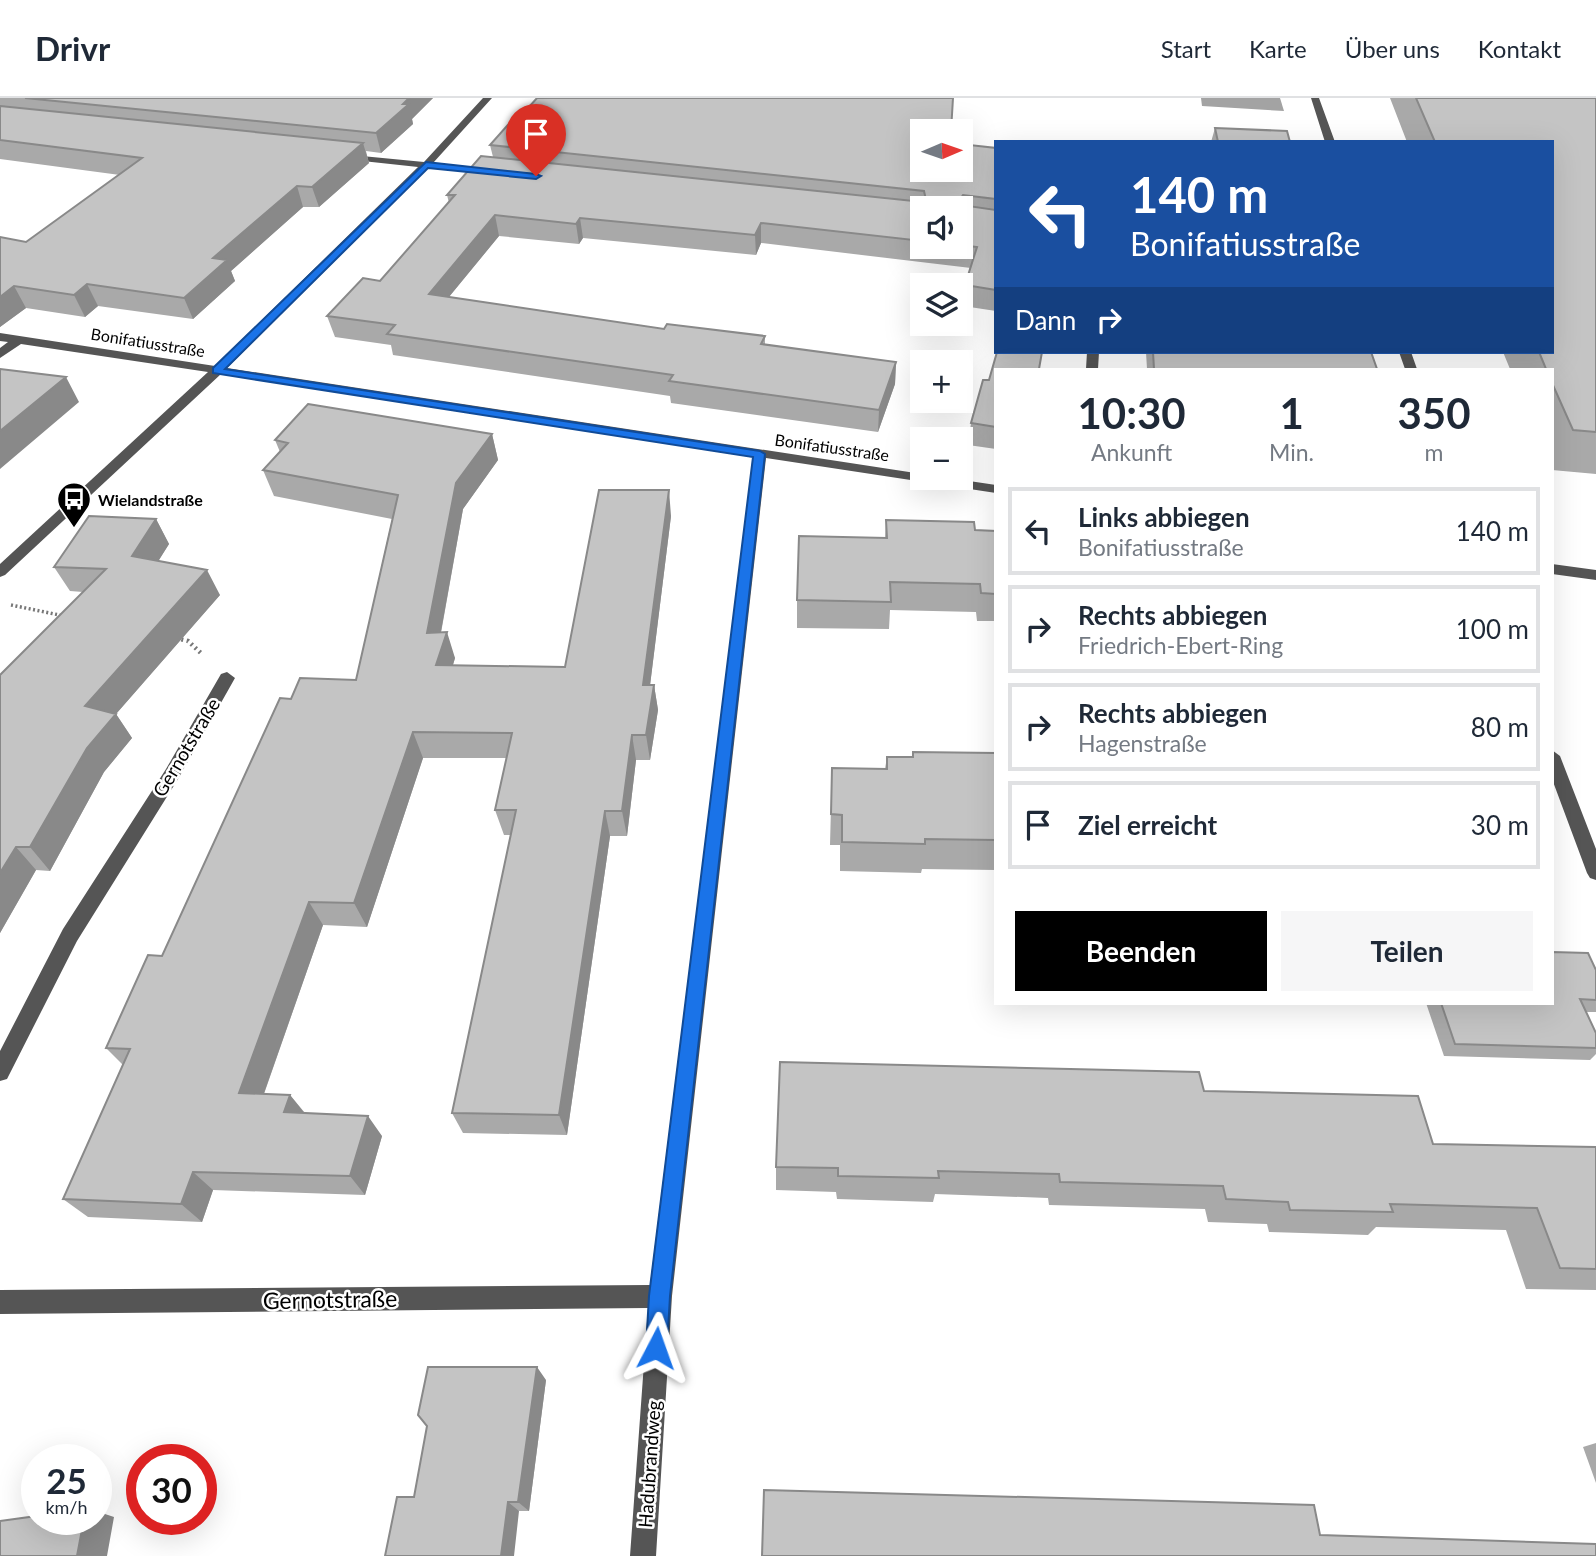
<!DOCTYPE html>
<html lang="de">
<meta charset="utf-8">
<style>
:root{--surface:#fff;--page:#f6f6f7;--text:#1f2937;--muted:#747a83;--line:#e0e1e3;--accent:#000}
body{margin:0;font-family:Lato,sans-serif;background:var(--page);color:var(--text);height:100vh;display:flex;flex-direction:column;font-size:26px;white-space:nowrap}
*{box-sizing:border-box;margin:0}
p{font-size:23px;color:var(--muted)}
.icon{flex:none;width:38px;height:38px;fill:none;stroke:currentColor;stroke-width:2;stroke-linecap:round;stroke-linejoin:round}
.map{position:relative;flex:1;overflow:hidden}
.drawer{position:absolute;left:994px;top:270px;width:560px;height:637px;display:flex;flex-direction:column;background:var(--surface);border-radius:0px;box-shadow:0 7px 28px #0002}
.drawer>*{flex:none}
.hud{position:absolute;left:994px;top:42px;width:560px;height:214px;border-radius:0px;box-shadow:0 7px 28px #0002;background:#1a4fa0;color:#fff;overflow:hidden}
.needle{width:46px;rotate:88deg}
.buttons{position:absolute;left:910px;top:21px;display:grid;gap:14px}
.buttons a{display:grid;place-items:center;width:63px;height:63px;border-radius:0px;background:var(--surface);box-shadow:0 7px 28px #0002;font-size:35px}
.speed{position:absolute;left:21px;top:1346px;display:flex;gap:14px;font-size:35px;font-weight:700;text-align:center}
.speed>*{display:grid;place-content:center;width:91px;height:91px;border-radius:50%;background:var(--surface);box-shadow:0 7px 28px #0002;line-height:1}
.speed small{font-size:18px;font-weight:400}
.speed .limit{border:10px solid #d22;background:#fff;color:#111}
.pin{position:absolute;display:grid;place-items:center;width:60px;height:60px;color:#fff;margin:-72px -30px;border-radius:50% 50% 50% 0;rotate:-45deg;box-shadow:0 0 7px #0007}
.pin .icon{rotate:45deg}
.me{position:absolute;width:77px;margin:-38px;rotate:4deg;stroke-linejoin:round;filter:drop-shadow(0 0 5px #0008)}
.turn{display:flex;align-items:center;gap:24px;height:147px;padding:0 21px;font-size:32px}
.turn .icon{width:91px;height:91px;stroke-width:2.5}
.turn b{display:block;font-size:49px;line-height:60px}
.then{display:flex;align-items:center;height:66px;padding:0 21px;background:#0003;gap:14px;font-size:26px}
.eta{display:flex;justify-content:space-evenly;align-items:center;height:119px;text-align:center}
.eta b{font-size:42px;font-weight:700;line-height:49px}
.cta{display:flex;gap:14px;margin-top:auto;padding:14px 21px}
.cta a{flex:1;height:80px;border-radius:0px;background:var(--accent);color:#fff;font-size:28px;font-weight:700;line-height:80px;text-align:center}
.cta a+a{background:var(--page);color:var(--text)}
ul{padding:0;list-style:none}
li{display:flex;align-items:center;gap:21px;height:88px;margin:0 14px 10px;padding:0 7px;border:4px solid var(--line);border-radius:0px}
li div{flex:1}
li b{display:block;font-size:26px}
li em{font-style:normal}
header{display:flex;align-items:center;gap:42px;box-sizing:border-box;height:98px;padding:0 35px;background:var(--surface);border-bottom:2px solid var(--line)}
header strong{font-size:33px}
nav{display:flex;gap:38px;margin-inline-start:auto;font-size:24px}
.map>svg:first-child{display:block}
</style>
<header>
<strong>Drivr</strong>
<nav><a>Start</a><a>Karte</a><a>Über uns</a><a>Kontakt</a></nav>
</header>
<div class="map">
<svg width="1596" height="1458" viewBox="0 0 1596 1458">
<rect width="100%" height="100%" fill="#fff"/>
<!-- water -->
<path fill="#a3a3a3" d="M1201,0H1280L1284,13L1202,8Z"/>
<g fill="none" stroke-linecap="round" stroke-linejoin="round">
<!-- path-far1 -->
<path stroke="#777" stroke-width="3.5" stroke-dasharray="2 2.5" stroke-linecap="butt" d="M11,507L64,518"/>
<!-- path -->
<path stroke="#777" stroke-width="4.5" stroke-dasharray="2 3.5" stroke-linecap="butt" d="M176,540L188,543L203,557"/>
<!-- minor -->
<path fill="#555" fill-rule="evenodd" d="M483,0H492L433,65L491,71L494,72V76L428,70L227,270L922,376V380H949L996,387V395L766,360L672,1198L656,1458H630L648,1210L0,1216V1192L650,1187L753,358L221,276L5,477L0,479V466L208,274L21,246L0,260V250L8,244L0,243V235L215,268L418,69L344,61L339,58L341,56L424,64Z
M1311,0H1319L1335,44H1325Z
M1087,254H1099L1098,271H1086Z
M1399,254H1411L1417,271H1405Z
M1552,466L1596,472V482L1552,476Z
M227,574L235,580L178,681L77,843L7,981L0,983V953L63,831L166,671L221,576Z
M1552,652L1560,658L1596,751V782L1590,780L1587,775L1552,681Z"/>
</g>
<!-- wall -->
<path fill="#a9a9a9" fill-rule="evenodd" d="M0,0H433L412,21L413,26L381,55L366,53L369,65L319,109H303L231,173L235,183L193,221L98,208L85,219L26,210L0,229V139L26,144L120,77L0,61Z
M1390,0H1596V376L1552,372V271H1510L1503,254H1552V44H1407Z
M1215,30L1290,44H1211Z
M490,47L922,72L996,50V213L963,208L965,187L971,170L761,145L756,157L583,140L579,146L499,138L449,199L664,231L765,238V247L896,264L895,286L878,334L671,305L670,298L393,257L391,247L335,239L327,218L380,183L449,105L447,97L493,59ZM922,110H961V149H922Z
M1146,254H1371L1377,271H1147Z
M996,271V351L968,347L971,325L989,282Z
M492,336L498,362L463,411L441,535L455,560L453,567L565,569L671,418L650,587H654L658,612L650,662H636L627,738H610L567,1037L463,1035L452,1015L511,737H504L495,712L507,660H423L367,829L323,827L264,996L290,997L305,1015L382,1038L365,1097L213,1092L202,1124L88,1119L63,1101L123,967L106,950L162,858L291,601L356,582L392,421L274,398L263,372L280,354L275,342Z
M156,421L169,446L158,463L220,497L116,616L132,640L104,674L50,773L36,772L0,835V577L83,494L70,493L54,469Z
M886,422L975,432L996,433V523H977L976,514L890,512L889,531L797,530V502L885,440Z
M913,654L996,655V772L922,771L921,775L840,773V747H830L832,670L885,671L887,659H913Z
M1596,872V914H1586L1596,935V956L1590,962L1444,958L1426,905H1552Z
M1204,993L1433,1046L1596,1049V1192L1526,1191L1506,1132L1376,1129L1368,1137L1269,1134L1267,1126L1208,1124L1205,1111L1049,1107L1048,1100L935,1096L933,1104L837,1101L836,1094L776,1092V1069Z
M546,1282L529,1413H519L414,1399Z
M1596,1345V1385L1583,1349Z"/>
<!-- shaded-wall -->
<path fill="#898989" d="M409,0H433L412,21L413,26L381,55L376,35Z
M363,45L369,65L319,109L312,89Z
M297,88L303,109L231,173L235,183L193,221L184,200L213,160Z
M495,117L499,138L434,217L429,196Z
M580,120L583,140L579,146L576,126Z
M761,125V145L756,157L755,137Z
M87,186L98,208L85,219L74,197Z
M14,188L26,210L0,229V199Z
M896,264L895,286L878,334L879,312Z
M66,279L79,304L0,371V333Z
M492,336L498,362L463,411L436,561L427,535L456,385Z
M669,392L671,418L647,612L643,587Z
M156,421L169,446L146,483L132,458Z
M207,472L220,497L116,616L132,640L104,674L50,773L30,749L87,650L85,608Z
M447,534L455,560L445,592L436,567Z
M654,587L658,612L650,662L646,637Z
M413,634L423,660L367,829L354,805Z
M632,637L636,662L627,738L622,713Z
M605,713L610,738L567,1037L559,1017Z
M16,749L36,772L0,835V775Z
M309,804L323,827L257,1015L239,995Z
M290,997L306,1017L284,1014Z
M368,1018L382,1038L365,1097L350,1078Z
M193,1074L213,1092L202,1124L181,1106Z
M537,1269L546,1282L529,1413L518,1404Z
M508,1404L519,1413L514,1458H501Z
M96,1413L114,1419L107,1458H77L84,1421H96Z"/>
<!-- building -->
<path fill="#c4c4c4" stroke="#898989" stroke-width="2" d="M25,0H409L403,6H409L376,35Z
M537,0H953L951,33H922V72H961V46L996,50V101L963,97L961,100V107L996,112V192L965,187L977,149L961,147V110H922V143L761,125L755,137L580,120L576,126L495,117L429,196L664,231L667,226L765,238L761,246L896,264L879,312L669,283L673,277L387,236L395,227L327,218L363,180L380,183L455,97H447L481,58L923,104L926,102L924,93L490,47L515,19H520Z
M1416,0H1596V334L1573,332L1552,285V271H1546L1539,254H1552V44H1435Z
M0,8L363,45L312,89L297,88L213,160L227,162L184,200L87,186L74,197L14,188L0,199V139L26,144L142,60L0,42Z
M1215,30L1287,33L1290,44H1218Z
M997,254H1042L1039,271H996V329L971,325L983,282H989Z
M1153,254H1371L1377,271H1154Z
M0,271L66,279L0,333Z
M308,306L492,336L456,385L427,535L447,534L436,567L565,569L599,392H669L643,587H654L646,637H632L622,713H605L559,1017L452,1015L516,712H495L512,635L413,634L354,805L309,804L239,995L290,997L284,1014L368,1018L350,1078L193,1074L181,1106L63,1101L130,951L106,950L148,857L162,858L280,600L291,601L300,580L356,582L398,397L263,372L288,345L275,342Z
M89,418L156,421L132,458L207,472L85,608L116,616L87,650L30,749H16L0,775V577L106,471L54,469Z
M886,422L974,424L975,432L996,433V496L981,495L980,486L890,484L891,504L797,502L799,438L887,440Z
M913,654L996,655V742L925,741V746L842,744V717L831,716L832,670L887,671V659H913Z
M1552,854L1588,855L1596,872V902L1580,901L1596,935V950L1455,946L1441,905H1552Z
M780,964L1199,974L1204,993L1418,998L1433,1046L1596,1049V1171L1560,1170L1537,1110L1390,1106L1393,1114L1290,1112L1288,1104L1226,1101L1223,1088L1060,1084L1059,1076L938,1073L939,1080L838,1078V1070L776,1069Z
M428,1269H537L518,1404H508L501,1458H385L397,1399H414L427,1328L418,1317Z
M764,1392L1314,1407L1320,1437L1596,1446V1458H762Z
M37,1418V1421H84L77,1458H0V1423Z"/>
<!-- route -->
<path fill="#1a73e8" stroke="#114b97" stroke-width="2" d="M426,64L536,76L541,78L536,81L428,70L225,271L760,353L765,356L670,1198L667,1250L664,1258L656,1261L649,1258L646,1250L649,1198L753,359L213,275V270Z"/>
<!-- icons -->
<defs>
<g id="bus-pin" transform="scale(1.75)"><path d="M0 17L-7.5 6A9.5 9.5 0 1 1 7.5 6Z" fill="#000" stroke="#fff"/><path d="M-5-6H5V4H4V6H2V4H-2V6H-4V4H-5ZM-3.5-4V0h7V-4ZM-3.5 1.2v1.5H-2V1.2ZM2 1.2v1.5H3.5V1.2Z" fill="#fff"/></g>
</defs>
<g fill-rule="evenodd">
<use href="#bus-pin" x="74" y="401"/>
</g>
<g text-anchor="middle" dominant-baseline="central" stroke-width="5" stroke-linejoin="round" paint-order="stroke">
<!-- far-street labels -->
<g font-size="16" fill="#000" stroke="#fff">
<text transform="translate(148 244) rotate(9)">Bonifatiusstraße</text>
<text transform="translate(832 349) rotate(8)">Bonifatiusstraße</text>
</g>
<!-- far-poi labels -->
<g font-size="16" font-weight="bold" fill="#000" stroke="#fff" text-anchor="start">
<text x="98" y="401">Wielandstraße</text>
</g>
<!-- street labels -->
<g font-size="19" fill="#000" stroke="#fff">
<text transform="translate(186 649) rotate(-59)">Gernotstraße</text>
<text transform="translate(649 1366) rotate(-86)">Hadubrandweg</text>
</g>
<!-- near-street labels -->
<g font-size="23" fill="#000" stroke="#fff">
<text transform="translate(330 1201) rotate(-1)">Gernotstraße</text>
</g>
</g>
</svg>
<div class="buttons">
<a><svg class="needle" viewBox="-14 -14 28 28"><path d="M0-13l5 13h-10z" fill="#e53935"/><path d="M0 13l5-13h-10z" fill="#747a83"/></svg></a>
<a><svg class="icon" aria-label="sound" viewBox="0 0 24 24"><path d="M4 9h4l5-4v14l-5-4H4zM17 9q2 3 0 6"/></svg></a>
<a><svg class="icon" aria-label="layers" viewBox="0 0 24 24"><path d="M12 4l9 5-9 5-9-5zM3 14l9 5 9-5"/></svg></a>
<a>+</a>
<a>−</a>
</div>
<div class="speed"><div>25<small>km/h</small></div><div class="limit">30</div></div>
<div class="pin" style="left:536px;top:78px;background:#d93025"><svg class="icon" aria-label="arrive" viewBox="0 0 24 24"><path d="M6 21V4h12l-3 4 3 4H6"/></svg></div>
<svg class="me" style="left:656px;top:1250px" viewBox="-20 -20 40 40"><path d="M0-17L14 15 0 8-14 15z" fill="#1a73e8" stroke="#fff" stroke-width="4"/></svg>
<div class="hud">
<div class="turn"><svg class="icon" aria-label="left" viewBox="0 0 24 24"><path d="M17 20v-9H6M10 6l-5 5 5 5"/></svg><div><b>140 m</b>Bonifatiusstraße</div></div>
<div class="then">Dann<svg class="icon" aria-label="right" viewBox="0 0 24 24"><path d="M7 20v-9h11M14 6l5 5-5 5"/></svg></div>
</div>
<section class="drawer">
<div class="eta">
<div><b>10:30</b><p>Ankunft</p></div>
<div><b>1</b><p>Min.</p></div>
<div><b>350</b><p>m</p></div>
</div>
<ul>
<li><svg class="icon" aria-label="left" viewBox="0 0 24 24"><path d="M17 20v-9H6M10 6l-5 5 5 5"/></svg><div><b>Links abbiegen</b><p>Bonifatiusstraße</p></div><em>140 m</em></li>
<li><svg class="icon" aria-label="right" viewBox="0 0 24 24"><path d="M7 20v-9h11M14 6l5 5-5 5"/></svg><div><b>Rechts abbiegen</b><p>Friedrich-Ebert-Ring</p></div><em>100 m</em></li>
<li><svg class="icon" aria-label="right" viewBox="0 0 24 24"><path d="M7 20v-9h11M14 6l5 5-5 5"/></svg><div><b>Rechts abbiegen</b><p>Hagenstraße</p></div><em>80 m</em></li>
<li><svg class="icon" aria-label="arrive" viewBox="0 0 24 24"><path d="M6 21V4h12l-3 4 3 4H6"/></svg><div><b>Ziel erreicht</b></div><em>30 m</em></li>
</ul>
<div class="cta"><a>Beenden</a><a>Teilen</a></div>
</section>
</div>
